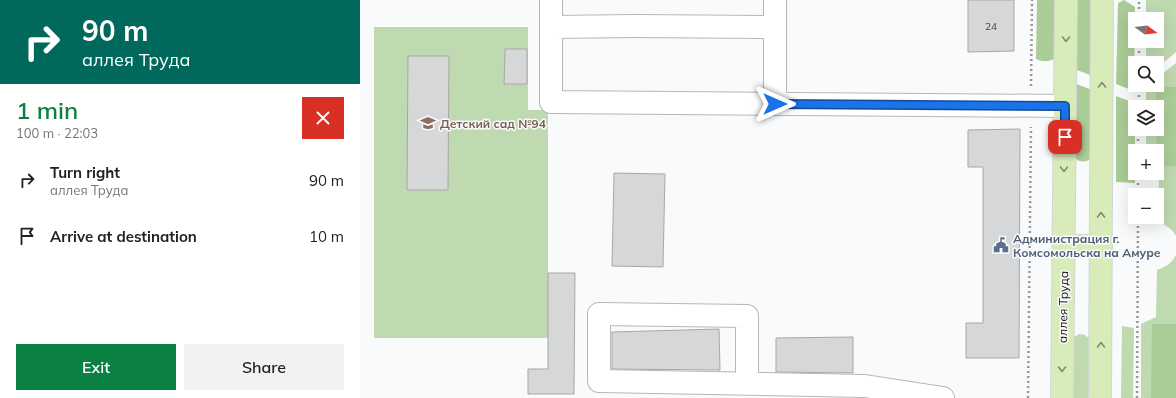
<!DOCTYPE html>
<meta charset="utf-8">
<style>
:root{--surface:#fff;--page:#f2f2f2;--text:#222;--muted:#767676;--accent:#0b8043}
body{margin:0;font-family:Mulish,sans-serif;background:var(--page);color:var(--text);height:100vh;display:flex;flex-direction:column;font-size:15px;white-space:nowrap}
*{box-sizing:border-box;margin:0}
p{font-size:13px;color:var(--muted)}
.icon{flex:none;width:22px;height:22px;fill:none;stroke:currentColor;stroke-width:2;stroke-linecap:round;stroke-linejoin:round}
.map{position:relative;flex:1;overflow:hidden}
.sheet{display:flex;flex-direction:column;background:var(--surface);width:360px}
.sheet>*{flex:none}
.banner{background:#00695c;color:#fff;overflow:hidden}
.needle{width:26px;rotate:105deg}
.controls{position:absolute;left:768px;top:12px;display:grid;gap:8px}
.controls a{display:grid;place-items:center;width:36px;height:36px;border-radius:0px;background:var(--surface);box-shadow:0 4px 16px #0002;font-size:20px}
.pin{position:absolute;display:grid;place-items:center;width:34px;height:34px;color:#fff;margin:-17px;border-radius:8px;box-shadow:0 2px 6px #0006}
.me{position:absolute;width:44px;margin:-22px;rotate:90deg;stroke-linejoin:round;filter:drop-shadow(0 0 3px #0008)}
.turn{display:flex;align-items:center;gap:14px;height:84px;padding:0 16px;font-size:18px}
.turn .icon{width:52px;height:52px;stroke-width:2.5}
.turn b{display:block;font-size:28px;line-height:34px}
.round{display:grid;place-items:center;flex:none;width:42px;height:42px;border-radius:0px;background:var(--page)}
.overview{display:flex;align-items:center;justify-content:space-between;height:68px;padding:0 16px}
h1{font-size:24px;font-weight:600;line-height:30px;color:var(--accent)}
.button{display:flex;gap:8px;margin-top:auto;padding:8px 16px}
.button a{flex:1;height:46px;border-radius:0px;background:var(--accent);color:#fff;font-size:16px;font-weight:600;line-height:46px;text-align:center}
.button a+a{background:var(--page);color:var(--text)}
ul{padding:0;list-style:none}
li{display:flex;align-items:center;gap:12px;height:56px;padding:0 16px}
li div{flex:1}
li b{display:block;font-size:15px}
li em{font-style:normal}
main{display:flex;flex:1;min-height:0}
.map>svg:first-child{display:block}
</style>
<main>
<section class="sheet">
<div class="banner">
<div class="turn"><svg class="icon" aria-label="right" viewBox="0 0 24 24"><path d="M7 20v-9h11M14 6l5 5-5 5"/></svg><div><b>90 m</b>аллея Труда</div></div>
</div>
<div class="overview"><div><h1>1 min</h1><p>100 m · 22:03</p></div><a class="round" style="background:#d93025;color:#fff"><svg class="icon" aria-label="close" viewBox="0 0 24 24"><path d="M6 6l12 12M18 6L6 18"/></svg></a></div>
<ul>
<li><svg class="icon" aria-label="right" viewBox="0 0 24 24"><path d="M7 20v-9h11M14 6l5 5-5 5"/></svg><div><b>Turn right</b><p>аллея Труда</p></div><em>90 m</em></li>
<li><svg class="icon" aria-label="arrive" viewBox="0 0 24 24"><path d="M6 21V4h12l-3 4 3 4H6"/></svg><div><b>Arrive at destination</b></div><em>10 m</em></li>
</ul>
<div class="button"><a>Exit</a><a>Share</a></div>
</section>
<div class="map">
<svg width="816" height="398" viewBox="0 0 816 398">
<rect width="100%" height="100%" fill="#f9fafb"/>
<!-- green -->
<path fill="#bfd9b1" d="M786,0H816V52L797,68V63H786V41H797V19H786Z
M14,27H168V110H188V338H14Z
M816,63V236C811,228 806,225 798,222L799,175L796,173L797,151H786V129H797V107H786V87L789,85H797V78Z
M816,255V398H781V324L796,317L797,270C806,267 812,263 816,255Z
M762,326L774,328L773,398H761Z
M719,334L725,335L730,339V398H711L714,337Z"/>
<!-- forest -->
<path fill="#aacc97" d="M677,0H694V59C687,62 683,62 676,59Z
M715,0H733V76L714,69Z
M764,0L775,7L774,91L756,84L758,3Z
M714,83L732,90V157C727,163 719,163 714,157Z
M796,87H816V166H797Z
M756,96L775,103V183L756,182Z
M792,324H816V398H791Z"/>
<!-- building -->
<path fill="#d6d7d8" stroke="#a7a7a8" d="M608,0H654V51L608,52Z
M145,49H167V84H144Z
M48,56H89L88,190H47Z
M660,129L659,358H606V323H623V167H608V130Z
M254,173L305,174L303,267L252,266Z
M188,273H215L214,394H168V369H188Z
M359,329L360,370L252,369V332Z
M493,337V373L416,372V338Z"/>
<g fill="none" stroke-linecap="round" stroke-linejoin="round">
<!-- minor casing -->
<g stroke="#b6b7b7" stroke-width="24">
<path id="minor" d="M191,0V102L705,106
M191,27L275,26L415,27
M415,104V0
M387,384V316L239,314V381L505,386L583,398"/>
</g>
<!-- major casing -->
<g stroke="#d5d5d5" stroke-width="24">
<path id="major" d="M704,246H741
M702,398L706,0
M740,398L742,0"/>
</g>
<!-- path -->
<path stroke="#969797" stroke-width="2.5" stroke-dasharray="2 3" stroke-linecap="butt" d="M779,19V0
M779,63V41
M671,86L672,0
M779,107V85
M778,151V129
M778,195V173
M668,398L671,127
M777,398L778,217"/>
<!-- minor -->
<use href="#minor" stroke="#fff" stroke-width="22"/>
<!-- major -->
<use href="#major" stroke="#d8ecb9" stroke-width="22"/>
</g>
<!-- one-way arrows -->
<defs><path id="oneway-chevron" d="M-2-3.5L2.5 0L-2 3.5" fill="none" stroke-width="1.6" stroke-linecap="round" stroke-linejoin="round"/></defs>
<g stroke="#7f8a6e">
<use href="#oneway-chevron" transform="translate(706 39) rotate(90)"/>
<use href="#oneway-chevron" transform="translate(742 85) rotate(-90)"/>
<use href="#oneway-chevron" transform="translate(704 169) rotate(91)"/>
<use href="#oneway-chevron" transform="translate(741 215) rotate(-90)"/>
<use href="#oneway-chevron" transform="translate(741 345) rotate(-90)"/>
<use href="#oneway-chevron" transform="translate(702 369) rotate(91)"/>
</g>
<g fill="none" stroke-linecap="round" stroke-linejoin="round">
<!-- route casing -->
<g stroke="#114b97" stroke-width="10">
<path id="route" d="M415,104L705,106V137"/>
</g>
<!-- route -->
<use href="#route" stroke="#1a73e8" stroke-width="7"/>
</g>
<!-- icons -->
<defs>
<g id="school-bare" transform="scale(1.2)"><path d="M0-5L7-2L0 1L-7-2ZM-4 1L0 2.5L4 1V4Q0 6-4 4Z" fill="#8d6e63" stroke="#f9fafb" stroke-width="2.5" paint-order="stroke"/></g>
<g id="civic-bare" transform="scale(1.2)"><path d="M-.6-6.5H3V-4.5H.6V-3L4-1V1h2V6H-6V1h2V-1L-.6-3ZM-1.2 2.5V6h2.4V2.5Z" fill="#5c6f8a" stroke="#f9fafb" stroke-width="2.5" paint-order="stroke"/></g>
</defs>
<g fill-rule="evenodd">
<use href="#school-bare" x="68" y="123"/>
<use href="#civic-bare" x="641" y="245"/>
</g>
<g text-anchor="middle" dominant-baseline="central" stroke-width="3" stroke-linejoin="round" paint-order="stroke">
<!-- number labels -->
<g font-size="10" fill="#444">
<text x="631" y="26">24</text>
</g>
<!-- education labels -->
<g font-size="12" font-weight="bold" fill="#785e54" stroke="#f9fafb" text-anchor="start">
<text x="80" y="123">Детский сад №94</text>
</g>
<!-- service labels -->
<g font-size="12" font-weight="bold" fill="#4e5e75" stroke="#f9fafb" text-anchor="start">
<text x="653" y="238">Администрация г.<tspan x="653" dy="14">Комсомольска на Амуре</tspan></text>
</g>
<!-- street labels -->
<g font-size="12" fill="#131313" stroke="#f9fafb">
<text transform="translate(703 307) rotate(-89)">аллея Труда</text>
</g>
</g>
</svg>
<div class="controls">
<a><svg class="needle" viewBox="-14 -14 28 28"><path d="M0-13l5 13h-10z" fill="#e53935"/><path d="M0 13l5-13h-10z" fill="#767676"/></svg></a>
<a><svg class="icon" aria-label="search" viewBox="0 0 24 24"><circle cx="10" cy="10" r="6"/><path d="M15 15l6 6"/></svg></a>
<a><svg class="icon" aria-label="layers" viewBox="0 0 24 24"><path d="M12 4l9 5-9 5-9-5zM3 14l9 5 9-5"/></svg></a>
<a>+</a>
<a>−</a>
</div>
<div class="pin" style="left:705px;top:137px;background:#d93025"><svg class="icon" aria-label="arrive" viewBox="0 0 24 24"><path d="M6 21V4h12l-3 4 3 4H6"/></svg></div>
<svg class="me" style="left:415px;top:104px" viewBox="-20 -20 40 40"><path d="M0-17L14 15 0 8-14 15z" fill="#1a73e8" stroke="#fff" stroke-width="4"/></svg>
</div>
</main>
